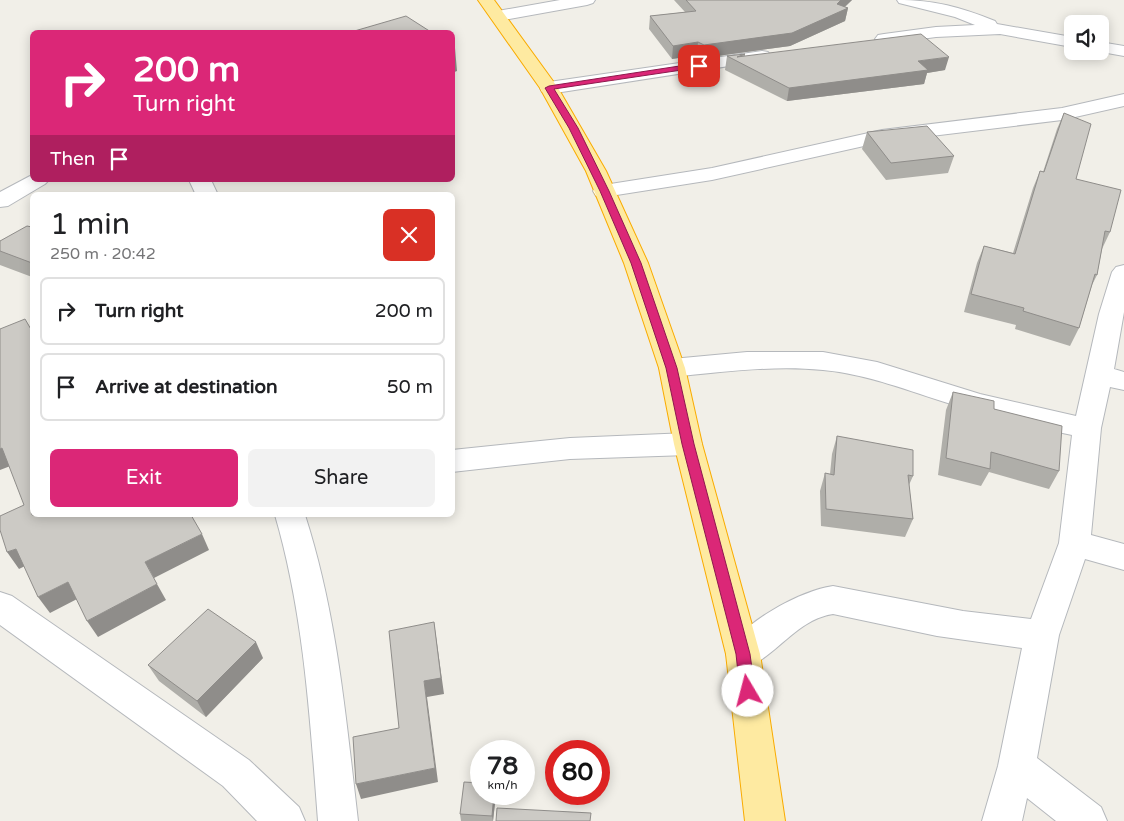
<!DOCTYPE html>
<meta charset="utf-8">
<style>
:root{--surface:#fff;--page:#f2f2f2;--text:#202124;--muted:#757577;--line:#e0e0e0;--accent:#db2777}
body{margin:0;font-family:"Varela Round",sans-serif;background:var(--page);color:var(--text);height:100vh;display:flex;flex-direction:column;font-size:19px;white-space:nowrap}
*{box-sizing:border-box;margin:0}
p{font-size:16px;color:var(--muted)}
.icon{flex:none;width:28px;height:28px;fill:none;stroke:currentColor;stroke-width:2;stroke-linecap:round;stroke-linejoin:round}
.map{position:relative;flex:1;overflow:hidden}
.panel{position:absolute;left:30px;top:192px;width:425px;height:325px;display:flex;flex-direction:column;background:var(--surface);border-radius:8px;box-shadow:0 2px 12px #0003}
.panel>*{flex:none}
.hud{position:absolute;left:30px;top:30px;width:425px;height:152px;border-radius:8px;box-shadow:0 2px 12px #0003;background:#db2777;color:#fff;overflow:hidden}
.controls{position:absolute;left:1064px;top:15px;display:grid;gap:10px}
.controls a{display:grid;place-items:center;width:45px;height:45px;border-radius:8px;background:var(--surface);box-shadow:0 2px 12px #0003;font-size:25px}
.speed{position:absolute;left:470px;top:740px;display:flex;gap:10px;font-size:25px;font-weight:700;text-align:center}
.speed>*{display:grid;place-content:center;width:65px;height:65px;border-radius:50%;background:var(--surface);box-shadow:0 2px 12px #0003;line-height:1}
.speed small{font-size:12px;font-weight:400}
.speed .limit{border:8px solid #d22;background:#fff;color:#111}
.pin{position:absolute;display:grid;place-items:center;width:42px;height:42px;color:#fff;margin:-21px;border-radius:10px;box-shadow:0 2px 8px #0006}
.me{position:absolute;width:55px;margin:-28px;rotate:352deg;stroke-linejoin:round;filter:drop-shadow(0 0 4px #0008)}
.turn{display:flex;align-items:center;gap:18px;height:105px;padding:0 20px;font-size:22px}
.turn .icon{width:65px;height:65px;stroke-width:2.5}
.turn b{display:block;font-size:35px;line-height:42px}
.then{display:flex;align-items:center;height:48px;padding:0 20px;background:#0003;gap:10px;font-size:19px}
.round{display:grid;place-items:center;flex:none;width:52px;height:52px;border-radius:8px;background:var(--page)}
.summary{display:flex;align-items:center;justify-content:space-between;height:85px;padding:0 20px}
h1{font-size:30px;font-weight:600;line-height:38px}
.button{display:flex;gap:10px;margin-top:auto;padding:10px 20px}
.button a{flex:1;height:58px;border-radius:8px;background:var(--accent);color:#fff;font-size:20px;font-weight:600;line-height:58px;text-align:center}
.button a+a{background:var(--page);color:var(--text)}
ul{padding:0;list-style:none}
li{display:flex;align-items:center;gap:15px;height:68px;margin:0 10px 8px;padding:0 10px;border:2px solid var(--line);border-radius:8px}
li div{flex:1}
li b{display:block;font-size:19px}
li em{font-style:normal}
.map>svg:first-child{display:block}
</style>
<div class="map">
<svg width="1124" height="821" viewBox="0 0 1124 821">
<rect width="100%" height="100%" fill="#f1efe8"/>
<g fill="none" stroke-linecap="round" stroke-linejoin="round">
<!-- minor casing -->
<g stroke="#b5b8bc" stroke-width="2">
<path id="minor" d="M560,0H595L593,3L587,5L498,21L492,19L490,16L492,13L498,11Z
M897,0C935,0 960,7 995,21L997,24L1072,37V47L1000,34L936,37L884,44L878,43L875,39L878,35L884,34L936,27L975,25L955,17L899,3Z
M1100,42L1124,46V56L1096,51H1100Z
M762,51L768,52L771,56L768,60L549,94L542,92L540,88L542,84L549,82Z
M1124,94V106L1062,120L882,142L712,180L604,197L596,196L593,191L596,186L604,185L712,168L882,130L1062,108Z
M32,175V180H49L45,184L8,206L0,207V192Z
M189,180H211L218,195H196Z
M1124,265V312L1114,369L1124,372V390L1110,387L1101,428L1091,535L1124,544V570L1085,559L1059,635L1037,758L1101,807L1107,821H1056L1027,798L1022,821H982L998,766L1022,648L937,636L833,614C795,620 777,657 743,669L731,665L726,654C740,623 800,591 833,586L963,611L1031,619L1059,543L1072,435C1031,427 991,417 951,404C909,391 867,374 823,370C773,365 722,372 672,377L663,374L659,368L663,362L672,359L747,352H823L877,362L980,394L1076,416L1099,314L1112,272L1116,267Z
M688,433L698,437L702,444L698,451L688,455L570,459L452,472V450L570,438Z
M275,515H305C337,614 346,718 358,821H318C310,718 304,614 275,515Z
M0,592L12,596L249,760L299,807L305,821H257L223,786L0,625Z"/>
</g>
<!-- trunk casing -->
<g stroke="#f9ab00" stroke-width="2">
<path id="trunk" d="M478,0H494L558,88L606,171L648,263L685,368L702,444L760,654L785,821H745L726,654L674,444L659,368L624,263L586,171L540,88Z"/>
</g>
<!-- minor -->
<use href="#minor" fill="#fff" fill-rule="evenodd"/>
<!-- trunk -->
<use href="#trunk" fill="#feeaa1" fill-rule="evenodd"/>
</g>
<!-- wall -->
<path fill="#afaea9" d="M674,0H852L845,7L848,8L845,21L790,46L703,58L697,55L672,59L649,29L650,16L685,12Z
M745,54V56L945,70L927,73L924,84L787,101L725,70L727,56Z
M1064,113L1076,179L1110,232L1102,249L1097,275L1092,285L1079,328L1070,346L1015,329L1016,325L964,312L977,263L984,246L1013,253L1033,188L1040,171L1043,172L1057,129Z
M867,132L954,156L948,173L886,180L862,149Z
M32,227V277L0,265V241Z
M953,392L994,409L1059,471L1049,489L989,472L981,486L938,475L946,410Z
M837,436L913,476L909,485L913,519L905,537L821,526L820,491L825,473L830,474L832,454Z
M263,658L206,717L159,681L148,665Z
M496,794L493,821H461L460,814Z"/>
<!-- shaded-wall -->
<path fill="#8f8d8a" d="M841,0H852L840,11L848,8L845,21L790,46L703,58L704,45L837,4Z
M698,42L697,55L672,59L673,46Z
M455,48L457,71L452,73V49Z
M949,57L945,70L927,73L924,84L787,101L789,88L918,61Z
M2,448L13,465L0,470V449Z
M202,534L209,550L154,578L145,562Z
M16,549L27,565L19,569L7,552Z
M68,582L79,598L50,613L38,597Z
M157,584L166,600L98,637L87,621Z
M434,622L444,694L427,697L438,782L361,799L356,784L435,768L424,681Z
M256,642L263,658L206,717L197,701Z
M494,794H496L493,821L492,816Z"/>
<!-- building -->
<path fill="#cccac5" stroke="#8f8d8a" d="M686,0H841L837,4L848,8L792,33L704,45L698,42L673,46L650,16L696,11Z
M406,16L431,32H351Z
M921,34L949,57L918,61L928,70L789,88L727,56L745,54L737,57Z
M1064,113L1091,124L1076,179L1121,190L1110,232L1105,231L1097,275L1095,274L1079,328L1023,311L1024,308L971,294L984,246L1015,254L1040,171L1044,172Z
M927,126L954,156L891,163L867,132Z
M27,226L32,227V263L0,251V241Z
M25,319L32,331V515H191L202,534L145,562L157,584L87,621L68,582L38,597L16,549L7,552L0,530V516L24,505L2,448L0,449V329Z
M953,392L994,401V409L1062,426L1059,471L991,452L990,469L946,458Z
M837,436L913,450V476L908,475L913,519L826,509L825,473L834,475Z
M208,609L256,642L197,701L148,665Z
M434,622L441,678L424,681L435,768L356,784L353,737L399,728L389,631Z
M464,782L481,783V794H494L492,816L460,814Z
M497,808L591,813L590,821H496Z"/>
<!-- route -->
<path fill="#db2777" stroke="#8e194d" d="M699,63L703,66L702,67L554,89L578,128L609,191L641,263L677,368L694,444L750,654L755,691L753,696L748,698L742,696L740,691L736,654L682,444L666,368L631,263L600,191L569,128L545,88L549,86Z"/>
</svg>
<div class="controls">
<a><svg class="icon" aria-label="sound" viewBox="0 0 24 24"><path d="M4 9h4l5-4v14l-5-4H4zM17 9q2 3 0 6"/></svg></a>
</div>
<div class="speed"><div>78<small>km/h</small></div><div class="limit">80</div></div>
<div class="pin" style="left:699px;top:66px;background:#d93025"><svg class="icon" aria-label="arrive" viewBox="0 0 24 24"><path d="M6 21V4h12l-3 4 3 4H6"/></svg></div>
<svg class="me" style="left:748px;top:691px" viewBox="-20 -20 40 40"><circle r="19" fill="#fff"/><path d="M0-13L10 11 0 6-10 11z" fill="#db2777"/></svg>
<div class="hud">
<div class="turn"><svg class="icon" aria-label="right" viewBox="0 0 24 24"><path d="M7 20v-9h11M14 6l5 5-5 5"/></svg><div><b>200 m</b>Turn right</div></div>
<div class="then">Then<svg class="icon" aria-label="arrive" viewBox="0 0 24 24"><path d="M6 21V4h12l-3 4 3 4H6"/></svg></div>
</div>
<section class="panel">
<div class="summary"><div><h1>1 min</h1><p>250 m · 20:42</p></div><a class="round" style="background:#d93025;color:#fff"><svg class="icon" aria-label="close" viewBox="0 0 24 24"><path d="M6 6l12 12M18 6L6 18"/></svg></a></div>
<ul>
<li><svg class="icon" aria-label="right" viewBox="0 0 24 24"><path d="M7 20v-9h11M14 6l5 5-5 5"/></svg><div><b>Turn right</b></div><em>200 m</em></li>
<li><svg class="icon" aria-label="arrive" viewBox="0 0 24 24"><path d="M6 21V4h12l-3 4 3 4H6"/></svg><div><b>Arrive at destination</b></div><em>50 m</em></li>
</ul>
<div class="button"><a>Exit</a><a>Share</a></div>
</section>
</div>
